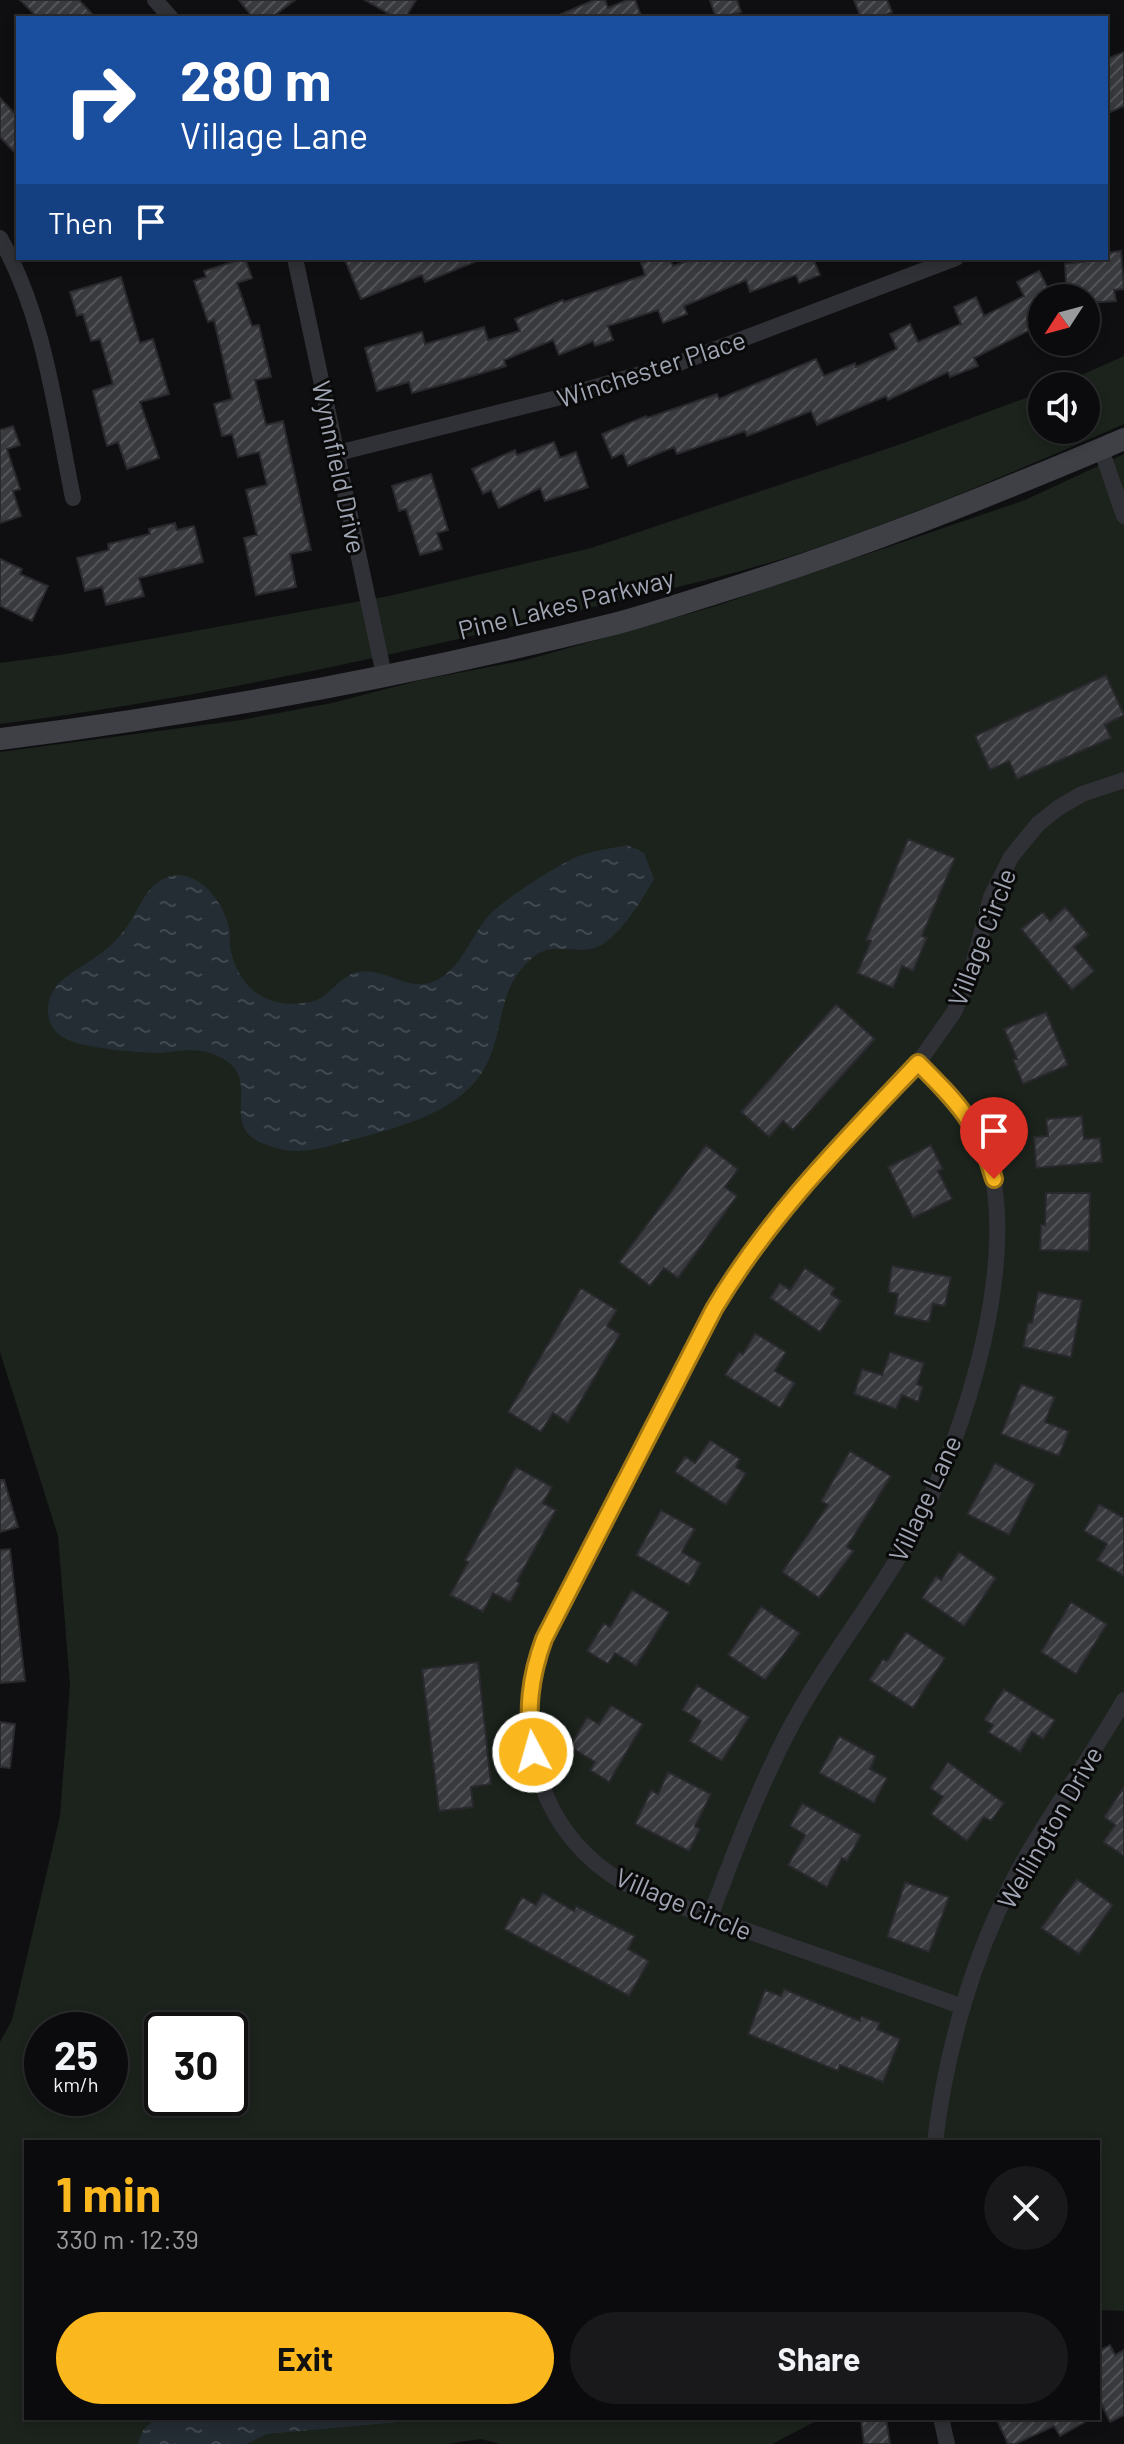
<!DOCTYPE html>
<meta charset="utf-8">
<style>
:root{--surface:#0b0b0d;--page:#19191b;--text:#f1f3f6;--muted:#9a9b9d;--line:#2b2b2e;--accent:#fab71e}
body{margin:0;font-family:Barlow,sans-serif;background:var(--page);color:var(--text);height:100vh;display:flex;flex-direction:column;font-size:30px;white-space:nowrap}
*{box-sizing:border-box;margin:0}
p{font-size:26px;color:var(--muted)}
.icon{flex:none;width:44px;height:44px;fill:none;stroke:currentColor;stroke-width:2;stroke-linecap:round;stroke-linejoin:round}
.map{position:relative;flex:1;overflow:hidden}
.side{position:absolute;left:24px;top:2140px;width:1076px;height:280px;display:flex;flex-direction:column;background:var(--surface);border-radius:0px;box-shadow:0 4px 12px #0003,0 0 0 2px var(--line)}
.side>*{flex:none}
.hud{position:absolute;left:16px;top:16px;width:1092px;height:244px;border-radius:0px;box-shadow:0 4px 12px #0003,0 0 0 2px var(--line);background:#1a4fa0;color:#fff;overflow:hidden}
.needle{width:52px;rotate:234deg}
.controls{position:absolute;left:1028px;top:284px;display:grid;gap:16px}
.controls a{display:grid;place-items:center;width:72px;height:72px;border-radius:50%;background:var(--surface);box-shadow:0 4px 12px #0003,0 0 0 2px var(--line);font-size:40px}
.speed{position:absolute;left:24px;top:2012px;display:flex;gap:16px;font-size:40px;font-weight:700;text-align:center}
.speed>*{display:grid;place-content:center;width:104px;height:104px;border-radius:50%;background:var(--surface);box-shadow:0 4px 12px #0003,0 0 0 2px var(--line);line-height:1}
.speed small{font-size:20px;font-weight:400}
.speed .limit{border:4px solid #111;border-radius:12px;background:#fff;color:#111}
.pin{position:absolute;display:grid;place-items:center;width:68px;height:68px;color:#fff;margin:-82px -34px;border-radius:50% 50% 50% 0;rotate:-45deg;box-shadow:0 0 8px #0007}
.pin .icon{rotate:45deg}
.me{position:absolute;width:88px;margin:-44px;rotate:354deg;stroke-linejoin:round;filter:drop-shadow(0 0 6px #0008)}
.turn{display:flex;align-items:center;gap:28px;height:168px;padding:0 32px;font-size:36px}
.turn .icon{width:104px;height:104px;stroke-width:2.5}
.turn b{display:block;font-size:56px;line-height:68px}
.then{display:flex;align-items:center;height:76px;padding:0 32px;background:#0003;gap:16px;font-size:30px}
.round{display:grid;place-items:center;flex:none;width:84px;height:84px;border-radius:42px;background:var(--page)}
.headline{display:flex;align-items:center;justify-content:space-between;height:136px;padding:0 32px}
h1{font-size:48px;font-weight:700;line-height:60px;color:var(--accent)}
.primary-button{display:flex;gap:16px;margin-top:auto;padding:16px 32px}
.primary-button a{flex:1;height:92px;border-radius:48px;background:var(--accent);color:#111;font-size:32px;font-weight:700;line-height:92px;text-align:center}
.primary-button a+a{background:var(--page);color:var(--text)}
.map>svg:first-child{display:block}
</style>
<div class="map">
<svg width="1124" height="2444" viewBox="0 0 1124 2444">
<defs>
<pattern id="water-ripples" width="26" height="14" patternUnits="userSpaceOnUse" patternTransform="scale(2)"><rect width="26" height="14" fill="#252d34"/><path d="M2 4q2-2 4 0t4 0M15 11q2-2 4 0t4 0" fill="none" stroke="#41484f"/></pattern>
<pattern id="building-hatch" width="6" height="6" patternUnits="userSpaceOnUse" patternTransform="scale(2)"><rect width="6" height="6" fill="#383a3e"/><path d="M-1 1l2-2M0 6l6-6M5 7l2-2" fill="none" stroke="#525458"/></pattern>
</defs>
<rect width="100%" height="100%" fill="#0f0f11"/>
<!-- green -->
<path fill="#1b231c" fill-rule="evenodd" d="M1124,356V424C1021,469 917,514 810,550C726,578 638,596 552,617C370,661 186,700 0,724V663L66,654L389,596L591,548L901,444L1042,392V430H1086V386H1057Z
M1124,454V2311L1098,2310V2142H26V2418H822L772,2444H500L481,2439L447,2444H0V2042L12,2020L60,1816L70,1685L58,1536L0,1352V752L241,720L332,703L421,680L526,660L716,606L1025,500ZM42,2030H110V2098H42ZM162,2030H230V2098H162Z"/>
<!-- water -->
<path fill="url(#water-ripples)" d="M627,845L644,853L654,879C642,900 616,944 591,949C568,953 550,941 530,960C495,992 506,1030 484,1069C459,1113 397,1128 351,1140C333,1145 315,1151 296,1151C286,1151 274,1148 264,1144C212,1124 274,1072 207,1052C191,1048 175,1052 159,1053C141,1053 87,1048 71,1041C60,1037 52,1030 49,1019C46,1005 50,992 60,982C72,971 87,964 100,954C111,946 120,937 128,925C138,910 145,890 161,880C193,862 223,899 229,928C231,936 229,945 231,952C240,991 271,1010 310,1002C329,999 338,977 357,972C388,966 412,998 442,977C463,963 471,937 486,919C499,902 552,869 572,859C588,851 610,849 627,845Z
M156,2418H443L267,2434L246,2444H138L143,2430Z"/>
<!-- building -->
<path fill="url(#building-hatch)" stroke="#29292d" stroke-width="2" d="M20,0H79L96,18H38Z
M239,0H295L271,18H253Z
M365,0H416L405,18H396Z
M594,0H605L608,8L627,0H635L642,18H552Z
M710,0H737L741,12L716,18Z
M854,0H887L892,12L878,18H861Z
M1124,52V106L1106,114V59Z
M0,98L18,117V156L0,137Z
M1121,251L1124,289L1114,290L1116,301L1087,303L1086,298H1067L1065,264L1083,262L1082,258H1106V253Z
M245,258L252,278L237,283L252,326L259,325L271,377L255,380L266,425L283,421L311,550L290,554L296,587L256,595L244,538L257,535L246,490L267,485L259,452L238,457L232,434L222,436L214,404L232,399L214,320L208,322L194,281L206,277L204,271Z
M344,258H482V259L425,282L422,275L361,299Z
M656,258H670L673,266L697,258H813L820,275L799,283L796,275L750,292L746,280L684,306L687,314L663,323L658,310L608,326L613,340L595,346L593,341L559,355L553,340L504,360L506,366L445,384L412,393L409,382L377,391L365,348L422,332L425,344L484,327L488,340L520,331L515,319L563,300L564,302L645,275L641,263Z
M1039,271L1053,298H1042V324L974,358L978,366L950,377L948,372L888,400L886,396L817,425L811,411L747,436L745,431L677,454L674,447L628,466L623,453L612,458L602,434L646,416L647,418L717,394L719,399L816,359L824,376L855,363L856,367L897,349L890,334L910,324L918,342L961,324L954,307L976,297L984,316L1024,296L1017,282Z
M121,277L140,343L153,339L169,394L140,402L159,458L127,469L118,442L107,446L93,391L113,384L100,339L91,341L83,314L77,316L70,292Z
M13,426L20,445L7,449L20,489L13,491L21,516L0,523V430Z
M554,442L560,458L576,452L588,487L545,501L540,488L499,508L491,490L483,494L472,469L515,450L517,455Z
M431,474L448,530L437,533L442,549L420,555L406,509L399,511L392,486Z
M175,523L177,530L194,526L203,562L139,578L144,596L106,605L102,587L85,591L77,558L109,550L108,544L150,534L149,529Z
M0,559L22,569L20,574L48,586L32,621L0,606Z
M1106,675L1124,715L1105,725L1111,738L1017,779L1009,761L990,770L975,736Z
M908,839L955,858L922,936L927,938L913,971L902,966L893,988L857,973L871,941L866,940Z
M1065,907L1089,935L1074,947L1094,971L1072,990L1021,929L1043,912L1050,921Z
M836,1004L875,1039L793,1130L783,1121L769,1137L741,1112Z
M1046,1012L1068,1065L1023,1084L1013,1060L1017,1059L1004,1029Z
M1082,1116L1084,1139L1100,1138L1102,1162L1036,1168L1034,1137L1048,1136L1046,1119Z
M706,1145L738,1169L725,1187L737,1196L678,1278L664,1268L650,1286L619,1262Z
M931,1145L943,1169L938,1171L952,1199L913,1218L888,1167Z
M1046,1193H1090L1089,1251L1040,1250L1041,1225H1045Z
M892,1266L951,1277L945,1306L933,1304L929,1322L894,1315L898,1294L888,1292Z
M805,1268L835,1288L831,1294L841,1301L820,1332L770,1298L780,1283L790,1290Z
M581,1288L617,1310L607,1326L620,1334L568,1423L553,1413L541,1432L508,1412Z
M1038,1292L1082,1300L1071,1357L1023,1347L1028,1323H1032Z
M755,1333L786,1352L775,1371L795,1383L780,1408L725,1375L739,1352L743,1354Z
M890,1352L924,1363L917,1384L923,1387L918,1402L902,1395L896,1409L854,1394L862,1369L882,1375Z
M1021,1384L1055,1397L1045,1422L1069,1431L1059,1456L1001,1434Z
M710,1440L740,1459L736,1467L746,1473L726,1505L675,1472L685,1456L695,1463Z
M850,1451L891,1476L847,1547L854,1551L819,1598L782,1572L828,1505L821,1501Z
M995,1463L1035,1484L1009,1535L967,1514Z
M516,1467L552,1487L543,1503L556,1510L517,1581L520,1583L510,1602L493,1593L483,1612L450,1595L468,1562L465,1560Z
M0,1480H4L18,1527L0,1532Z
M1099,1504L1124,1518V1576L1097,1560L1107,1544L1084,1531Z
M661,1510L695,1529L682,1552L701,1563L689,1585L636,1555Z
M10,1549L25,1681L0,1683V1550Z
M959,1552L996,1578L964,1626L922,1598L936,1576L941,1580Z
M632,1590L669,1612L636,1666L615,1653L608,1664L587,1651L604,1623L610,1627Z
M1071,1602L1107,1624L1076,1674L1041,1652Z
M761,1606L800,1633L765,1680L728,1655Z
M906,1632L945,1658L913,1708L869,1680L883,1659L887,1661Z
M478,1662L491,1784L471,1787L473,1807L439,1811L422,1669Z
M697,1685L749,1717L722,1761L689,1741L701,1721L682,1710Z
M1004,1689L1055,1720L1043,1739L1032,1732L1020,1752L988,1732L993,1725L984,1720Z
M611,1705L643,1724L609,1782L590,1770L595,1762L570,1747L587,1717L599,1724Z
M0,1722L15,1724L10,1768L0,1767Z
M839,1736L876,1756L870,1769L887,1778L874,1803L819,1773Z
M948,1762L1004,1803L991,1821L984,1817L967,1841L931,1814L943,1797L930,1788Z
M668,1772L711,1794L695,1826L700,1829L689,1851L635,1824L651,1790L658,1794Z
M1124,1787V1856L1103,1842L1115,1825L1104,1817Z
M802,1803L861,1835L847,1861L842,1858L827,1887L788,1865L805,1835L790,1826Z
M1077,1879L1113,1905L1079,1954L1041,1928Z
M905,1882L949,1897L929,1952L887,1937Z
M543,1893L574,1911L576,1906L635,1936L628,1949L649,1961L629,1996L504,1929L522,1897L536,1905Z
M784,1989L860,2021L861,2016L880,2023L877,2029L900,2039L883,2082L840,2065L838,2071L748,2034L765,1990L781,1996Z
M1110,2345L1115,2355L1124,2350V2415L1110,2422L1098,2397V2351Z
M886,2418L890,2444H864L861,2420Z
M996,2418H1092L1060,2436L1054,2426L1015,2444H1008Z"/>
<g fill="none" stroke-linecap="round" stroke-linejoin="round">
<!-- street -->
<path stroke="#303136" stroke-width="16" d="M155,0L171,18
M0,238C45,317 55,410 73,498
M295,258L384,675
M1101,449L1124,516
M338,453L561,397L679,363L956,258
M710,1917C734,1853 758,1789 790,1728C825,1662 873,1603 910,1538C964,1442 1029,1241 980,1137C966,1108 940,1085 918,1063
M963,2007C900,1984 837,1962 773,1940C739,1928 704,1915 670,1902C650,1894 628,1887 610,1874C533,1821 514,1723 544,1639L702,1331L738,1270L801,1187L918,1063L954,1012L970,976L991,897L1011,857L1038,824L1058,808L1082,794L1124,780
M935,2142C946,2050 973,1955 1017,1873C1049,1813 1091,1759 1124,1700
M941,2418L947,2444"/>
<!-- secondary -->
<path stroke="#3e4046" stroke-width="22" d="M0,739C208,713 415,674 618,623C651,614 684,603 716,593C855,550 990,496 1124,439"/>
</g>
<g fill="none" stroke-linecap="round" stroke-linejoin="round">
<!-- route casing -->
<g stroke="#a27714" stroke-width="20">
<path id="route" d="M533,1752C526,1712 530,1677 544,1639L714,1309C769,1216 844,1141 918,1063C957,1102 979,1124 994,1179"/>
</g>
<!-- route -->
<use href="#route" stroke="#fab71e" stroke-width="14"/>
</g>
<g text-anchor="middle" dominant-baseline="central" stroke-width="6" stroke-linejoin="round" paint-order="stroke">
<!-- street labels -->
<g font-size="26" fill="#9fa5b2" stroke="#0a0a0b">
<text transform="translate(651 368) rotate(-18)">Winchester Place</text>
<text transform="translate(340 467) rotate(78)">Wynnfield Drive</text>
<text transform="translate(566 603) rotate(-14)">Pine Lakes Parkway</text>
<text transform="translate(981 937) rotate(-69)">Village Circle</text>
<text transform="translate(924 1498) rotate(-65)">Village Lane</text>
<text transform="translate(1049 1827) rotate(-60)">Wellington Drive</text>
<text transform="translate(684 1903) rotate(23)">Village Circle</text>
</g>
</g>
</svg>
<div class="controls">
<a><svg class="needle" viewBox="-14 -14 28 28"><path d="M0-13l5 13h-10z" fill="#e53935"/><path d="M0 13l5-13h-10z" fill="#9a9b9d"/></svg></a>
<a><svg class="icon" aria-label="sound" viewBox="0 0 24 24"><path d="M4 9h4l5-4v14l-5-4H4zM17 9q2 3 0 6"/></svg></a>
</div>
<div class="speed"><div>25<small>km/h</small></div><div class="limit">30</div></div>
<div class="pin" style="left:994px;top:1179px;background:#d93025"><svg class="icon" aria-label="arrive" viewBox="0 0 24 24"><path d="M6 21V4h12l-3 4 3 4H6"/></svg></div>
<svg class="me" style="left:533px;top:1752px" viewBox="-20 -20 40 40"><circle r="17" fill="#fab71e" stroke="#fff" stroke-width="3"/><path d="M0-11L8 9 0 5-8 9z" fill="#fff"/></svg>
<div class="hud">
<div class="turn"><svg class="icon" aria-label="right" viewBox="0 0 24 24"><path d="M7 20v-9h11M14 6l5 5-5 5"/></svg><div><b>280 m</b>Village Lane</div></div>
<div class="then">Then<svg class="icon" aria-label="arrive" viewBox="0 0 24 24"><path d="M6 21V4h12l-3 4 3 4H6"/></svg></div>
</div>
<section class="side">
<div class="headline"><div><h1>1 min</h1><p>330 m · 12:39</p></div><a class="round"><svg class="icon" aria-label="close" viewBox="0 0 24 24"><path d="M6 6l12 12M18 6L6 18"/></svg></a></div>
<div class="primary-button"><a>Exit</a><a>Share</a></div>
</section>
</div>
